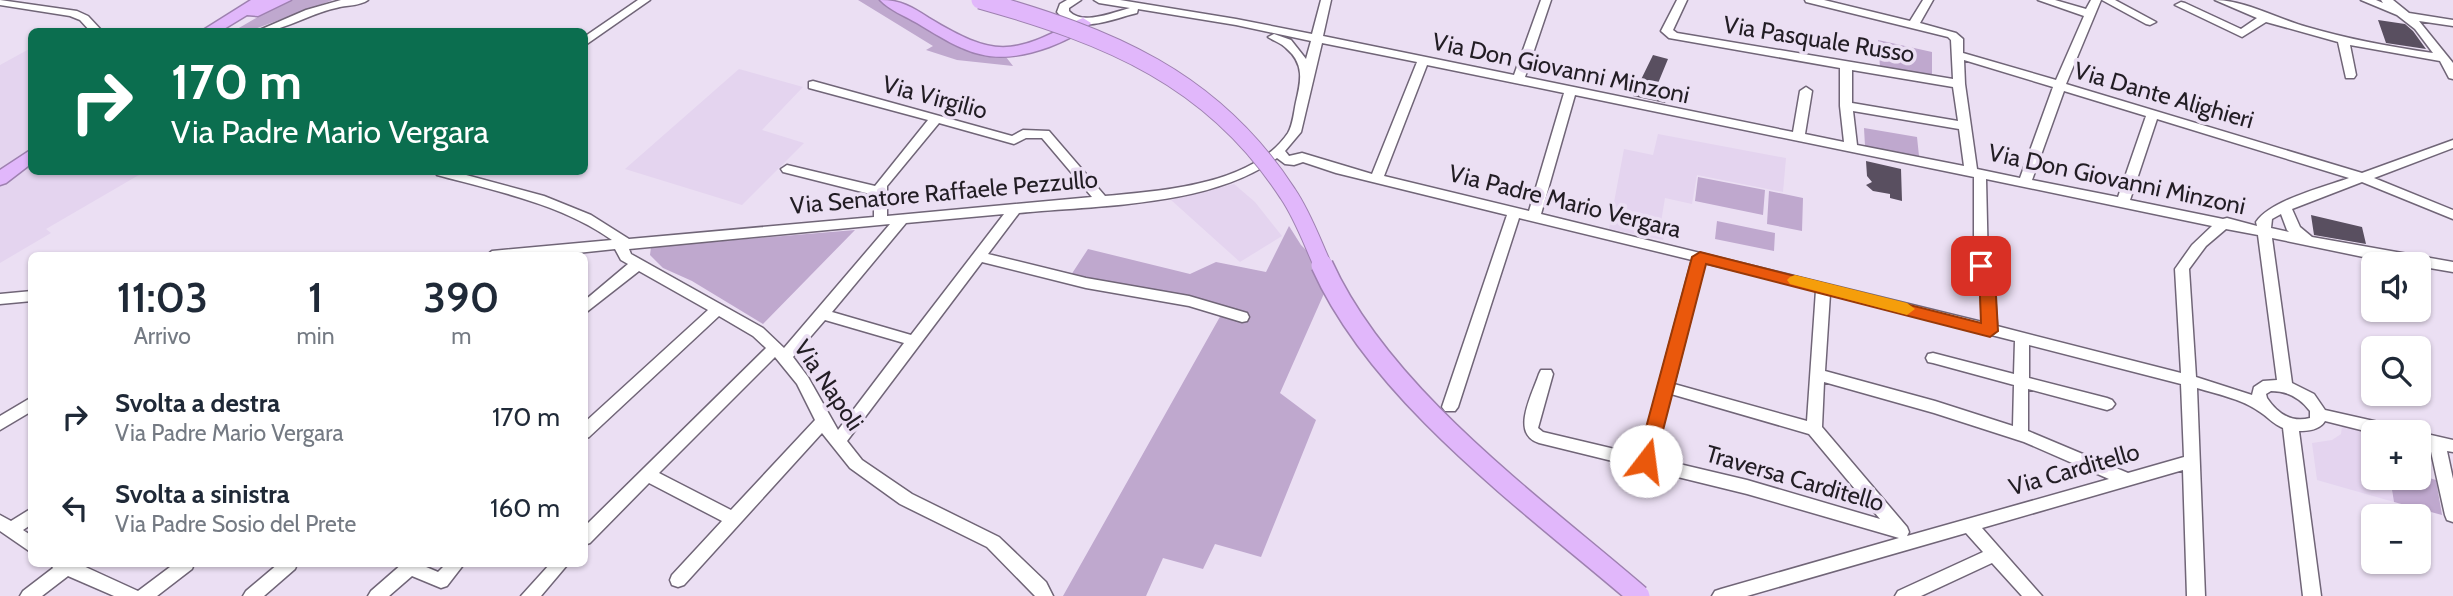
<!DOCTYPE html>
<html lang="it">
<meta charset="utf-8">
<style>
:root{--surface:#fff;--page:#f6f6f7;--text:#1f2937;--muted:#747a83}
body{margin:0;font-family:Cabin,sans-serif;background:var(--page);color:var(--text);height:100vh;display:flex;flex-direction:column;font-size:26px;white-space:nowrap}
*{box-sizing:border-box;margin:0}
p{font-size:23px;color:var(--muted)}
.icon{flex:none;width:38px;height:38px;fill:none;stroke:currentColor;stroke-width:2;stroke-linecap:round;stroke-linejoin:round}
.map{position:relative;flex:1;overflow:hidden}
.details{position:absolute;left:28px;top:252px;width:560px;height:315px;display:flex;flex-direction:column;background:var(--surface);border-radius:10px;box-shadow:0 2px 5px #0004}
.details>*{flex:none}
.hud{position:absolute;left:28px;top:28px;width:560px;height:147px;border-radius:10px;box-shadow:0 2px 5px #0004;background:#0b6e4f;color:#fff;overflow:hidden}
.buttons{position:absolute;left:2361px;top:252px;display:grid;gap:14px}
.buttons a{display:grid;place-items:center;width:70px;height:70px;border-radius:10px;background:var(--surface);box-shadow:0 2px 5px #0004;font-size:35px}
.pin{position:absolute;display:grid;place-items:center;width:60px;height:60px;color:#fff;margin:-30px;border-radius:14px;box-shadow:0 4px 10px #0006}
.me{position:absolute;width:77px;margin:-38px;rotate:15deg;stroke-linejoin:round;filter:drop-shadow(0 0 5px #0008)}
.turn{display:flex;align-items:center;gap:24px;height:147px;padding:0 28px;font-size:32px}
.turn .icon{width:91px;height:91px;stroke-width:2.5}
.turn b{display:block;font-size:49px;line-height:60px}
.eta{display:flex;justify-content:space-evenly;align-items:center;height:119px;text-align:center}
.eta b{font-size:42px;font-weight:600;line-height:49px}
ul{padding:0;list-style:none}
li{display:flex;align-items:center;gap:21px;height:91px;padding:0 28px}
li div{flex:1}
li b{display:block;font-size:26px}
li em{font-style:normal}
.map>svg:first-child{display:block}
</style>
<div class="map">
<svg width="2453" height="596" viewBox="0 0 2453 596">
<rect width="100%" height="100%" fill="#ebdff3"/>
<!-- built -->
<path fill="#e4d4ef" d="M31,48L32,172H144L46,229L51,233L0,263V65Z
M739,69L803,87L762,130L804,143L742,205L625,169Z
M1658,134L1786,158L1783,192L1697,175L1692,204L1665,198L1660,228L1666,229L1663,240L1609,229L1624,149L1653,155Z
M1234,184L1255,202L1282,236L1240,262L1171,200Z
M2342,426L2366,432L2369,444L2373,447V478H2389L2394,502L2317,480L2312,443L2332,440L2341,434Z"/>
<!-- green -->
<path fill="#bfa8ce" d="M287,0H333L249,31L232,32Z
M858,0H881L961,49L985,56L1006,57L1013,66L957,60L926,50L933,46Z
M1878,40L1932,52V76L1880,67Z
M1864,128L1917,137L1919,156L1865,146Z
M1698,177L1765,190L1763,215L1695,201Z
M1769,191L1803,198L1802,231L1767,224Z
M1717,221L1775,233L1774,251L1715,239Z
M1289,226L1301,245L1313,257L1326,289L1280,393L1316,420L1261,557L1215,544L1203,569L1163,558L1146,596H1063L1226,306L1071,275L1088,249L1190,274L1216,262L1266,272Z
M855,230L763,324L692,281L663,268L650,255L651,247Z
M2419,475L2436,480L2442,515L2394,502L2390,478L2420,481Z"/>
<!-- building -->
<path fill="#594f60" d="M2378,20L2405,24L2413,31L2426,49L2386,43Z
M1653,55L1668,59L1654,93L1668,97L1665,103L1633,96Z
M1866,161L1901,169L1902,201L1890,198V194L1873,191L1866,185L1872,182L1867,176Z
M2311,215L2362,227L2366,244L2314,235Z"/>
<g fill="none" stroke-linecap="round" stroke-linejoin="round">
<!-- minor casing -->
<g stroke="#706577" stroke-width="3">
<path id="minor" d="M0,0L77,11L88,16L103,32H91L80,20L70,16L0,5Z
M341,0H368C360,6 346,5 336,8C308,14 283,32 255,32L306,10Z
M638,0H650L584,46V37Z
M1067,0H1081L1069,8V11C1083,26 1113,12 1130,8L1099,3L1094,0H1120L1236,19L1312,34L1321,0H1331L1323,36L1514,75L1541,0H1551L1525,77L1793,132L1800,91L1806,87L1812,91L1805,134L1844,142L1840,106V68L1669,38L1661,31L1677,0H1687L1673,30L1677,33L1953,79L1951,40L1948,37L1806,2L1805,0H1824L1910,21L1923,0H1933L1920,23L1956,33L1963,39V53L2056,80L2084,16L2038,0H2055L2086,9L2091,0H2101L2066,84L2362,173L2453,140V148L2374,178L2453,210V219L2362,182L2292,209L2300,227L2312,237L2453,262V272L2418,266V264L2373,259L2272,238L2292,383L2314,394L2325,410L2396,426L2401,428L2404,432L2373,433L2325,421C2320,430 2308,431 2299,431L2321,596H2303L2283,428C2273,424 2268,417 2260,412C2242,399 2217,394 2197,388L2205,596H2187L2183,470L1982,528L2042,596H2022L1992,563L1921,596H1895L1898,591L1983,552L1966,533L1747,596H1712L1715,591L1721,589L1899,538L1747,494L1539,443C1510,434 1532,395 1539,374L1541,370H1551L1553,374L1538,428L1543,432L1640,455L1692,260L1519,218L1458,407L1455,411H1445L1442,407L1507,215L1336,173L1303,162L1294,165L1285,164L1277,158C1210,207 1099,205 1019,213L988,254L1086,278L1189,296L1247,313L1249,317L1247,321L1242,322L1189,306L1086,288L982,262L847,441L862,460L912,494L999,537L1046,582L1053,596H1035L987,547L900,504L850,468L822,433L684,585L678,587L672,585L670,580L672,575L722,521L649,483L590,543L584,545V527L766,348L753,336L719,316L589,437L584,439V423L708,310L639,271L584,314V301L628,264L621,260L615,249L549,256H486L492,251L612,240C561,204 496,191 437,175L435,172H455L544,196L591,215L629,239L874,217V195L783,172L781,169L787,165L875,186L928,120L809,88V82L813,81L1012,136L1023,130L1049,131L1105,196C1161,191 1253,185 1288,133C1293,125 1294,111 1296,102C1301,81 1305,64 1286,48C1281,43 1274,41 1268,37L1274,34L1291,40L1306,59L1311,41L1236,25L1138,9L1137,13C1112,19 1076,36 1057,12L1060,4ZM1322,43L1417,62L1372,174L1302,153L1289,156L1285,151L1301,132ZM1964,60L2053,87L2020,178L1977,169L1965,84ZM1427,65L1564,93L1529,211L1384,176ZM1852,70L1953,87L1958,121L1852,103ZM2064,91L2146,116L2118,197L2032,180ZM1575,95L1974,177V266L1981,296L1982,322L1541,214ZM1853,111L1959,129L1964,166L1857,145ZM2157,119L2349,178C2324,187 2271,200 2256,222L2257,226L2227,218L2223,219L2130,200ZM939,123L1014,144L1026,138H1042L1092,197L887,216V186ZM1986,179L2212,226L2192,245L2175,269L2181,373L1997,326L1995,296L1988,266ZM1004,214L911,335L832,312L906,223ZM2281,214L2287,230L2289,232L2271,228L2272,219ZM890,224L784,348L763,328L631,254L629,249ZM2226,229L2258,235L2277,380L2263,381L2254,387L2252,395L2196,377L2189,269L2206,246ZM1705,263L1816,290L1807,421L1674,384ZM1830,294L2015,341L2014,374L1933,353L1928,354L1926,358L1928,362L1933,363L2014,385L2013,426L1935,401L1825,371ZM825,320L904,343L838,430L808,377L793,357ZM2029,345L2181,384L2184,457L2128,473L2028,431V389L2107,410L2112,408L2115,404L2112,400L2107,398L2029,378ZM775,357L797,384L815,420L731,510L659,473ZM1824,382L1934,413L2024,442L2109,479L1907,536L1909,532L1907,527L1822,427ZM2271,391C2288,391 2300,398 2310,411V418C2291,423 2277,413 2267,398L2266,394ZM1671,394L1809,434L1880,519L1747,480L1654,458Z
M2102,0H2115L2156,22L2150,25L2146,24Z
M2215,0C2244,0 2278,19 2307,27C2348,39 2391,47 2433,53L2415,29L2397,15L2361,0H2376L2383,3L2381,0H2393L2409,13L2453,20V26L2419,21L2453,63V79L2449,78L2440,61L2350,45L2356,75L2354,78H2346L2338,42L2266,22L2242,37L2175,5L2181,2L2185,3L2241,29L2257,18Z
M32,291V301L0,304V294Z
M32,397V411L0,430V416Z
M2417,432H2418L2453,440V452L2447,451L2453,479V522L2447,520L2445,515L2430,447L2418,444Z
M32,508V524L23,530L32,536V553L0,531V515L11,521Z
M51,564H79L138,591L174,564H194L192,569L157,596H114L68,576L42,596H20L23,591L53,568Z
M278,564H297L295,569L264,596H243L246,591Z
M402,564H419L438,572L446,564H464L447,586L441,588L412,576L389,596H368L371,591Z
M550,564H568L541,596H521Z"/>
</g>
<!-- highway casing -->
<g stroke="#9e81b0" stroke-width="3">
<path id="highway" d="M251,0H291L258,16L247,15L219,32H200Z
M880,0C901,0 912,7 929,18C994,57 1011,56 1078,20L1083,18L1091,23C1081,34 1062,42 1049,47C991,68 966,53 917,23C905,16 889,10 880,0Z
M32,149V163L6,183L0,185V170Z"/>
</g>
<!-- minor -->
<use href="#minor" fill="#fff" fill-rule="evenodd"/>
<!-- highway -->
<use href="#highway" fill="#e1b7fb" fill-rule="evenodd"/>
<!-- highway-bridge-far1 casing -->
<g stroke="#9e81b0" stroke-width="19" stroke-linecap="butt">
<path id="highway-bridge-far1" d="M980,0C1108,36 1213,78 1288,194C1303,216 1312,242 1323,266"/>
</g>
<!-- highway-bridge casing -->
<g stroke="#9e81b0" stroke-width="24" stroke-linecap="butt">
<path id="highway-bridge" d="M1322,265C1381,396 1531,503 1639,596"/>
</g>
<!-- highway-bridge-far1 -->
<use href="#highway-bridge-far1" stroke="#e1b7fb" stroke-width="17"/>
<!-- highway-bridge -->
<use href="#highway-bridge" stroke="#e1b7fb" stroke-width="21"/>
</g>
<!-- route -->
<path fill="#ea580c" stroke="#983908" stroke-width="2" d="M1700,252L1981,323L1980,296L1973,266L1981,260L1989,266L1996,296L1998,331L1990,337L1706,264L1655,461L1652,466H1640L1637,461L1692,257Z"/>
<!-- slow -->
<path fill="#f59e0b" d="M1795,275L1907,303L1915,309L1907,315L1790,284L1787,280L1790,277Z"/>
<g text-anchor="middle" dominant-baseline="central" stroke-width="7" stroke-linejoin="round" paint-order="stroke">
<!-- street labels -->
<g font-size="24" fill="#221d24" stroke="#ebdff3">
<text transform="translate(1819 39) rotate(9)">Via Pasquale Russo</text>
<text transform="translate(1561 68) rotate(12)">Via Don Giovanni Minzoni</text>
<text transform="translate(2164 95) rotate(16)">Via Dante Alighieri</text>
<text transform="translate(935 97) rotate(15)">Via Virgilio</text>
<text transform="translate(2117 179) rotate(12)">Via Don Giovanni Minzoni</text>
<text transform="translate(944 192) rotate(-5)">Via Senatore Raffaele Pezzullo</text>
<text transform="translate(1565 201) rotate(14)">Via Padre Mario Vergara</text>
<text transform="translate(829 385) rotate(56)">Via Napoli</text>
<text transform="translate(2074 469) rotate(-16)">Via Carditello</text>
<text transform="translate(1795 478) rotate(16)">Traversa Carditello</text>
</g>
</g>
</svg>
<div class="buttons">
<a><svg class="icon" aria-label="sound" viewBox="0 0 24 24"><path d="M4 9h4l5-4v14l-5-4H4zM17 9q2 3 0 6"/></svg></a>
<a><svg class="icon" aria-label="search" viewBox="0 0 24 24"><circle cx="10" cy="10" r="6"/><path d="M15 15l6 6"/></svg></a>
<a>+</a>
<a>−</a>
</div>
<div class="pin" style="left:1981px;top:266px;background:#d93025"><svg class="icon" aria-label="arrive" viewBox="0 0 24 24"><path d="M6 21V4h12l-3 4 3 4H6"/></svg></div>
<svg class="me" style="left:1646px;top:461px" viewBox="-20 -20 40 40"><circle r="19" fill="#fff"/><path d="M0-13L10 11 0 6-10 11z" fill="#ea580c"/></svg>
<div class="hud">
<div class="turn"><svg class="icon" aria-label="right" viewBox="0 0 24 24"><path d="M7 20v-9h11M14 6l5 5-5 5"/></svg><div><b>170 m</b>Via Padre Mario Vergara</div></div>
</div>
<section class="details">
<div class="eta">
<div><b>11:03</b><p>Arrivo</p></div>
<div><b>1</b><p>min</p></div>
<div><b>390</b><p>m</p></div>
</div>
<ul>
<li><svg class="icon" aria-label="right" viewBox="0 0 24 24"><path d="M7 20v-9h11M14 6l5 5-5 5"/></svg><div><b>Svolta a destra</b><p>Via Padre Mario Vergara</p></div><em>170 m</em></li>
<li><svg class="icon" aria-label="left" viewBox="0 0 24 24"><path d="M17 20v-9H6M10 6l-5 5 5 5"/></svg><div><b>Svolta a sinistra</b><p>Via Padre Sosio del Prete</p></div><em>160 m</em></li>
</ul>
</section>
</div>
